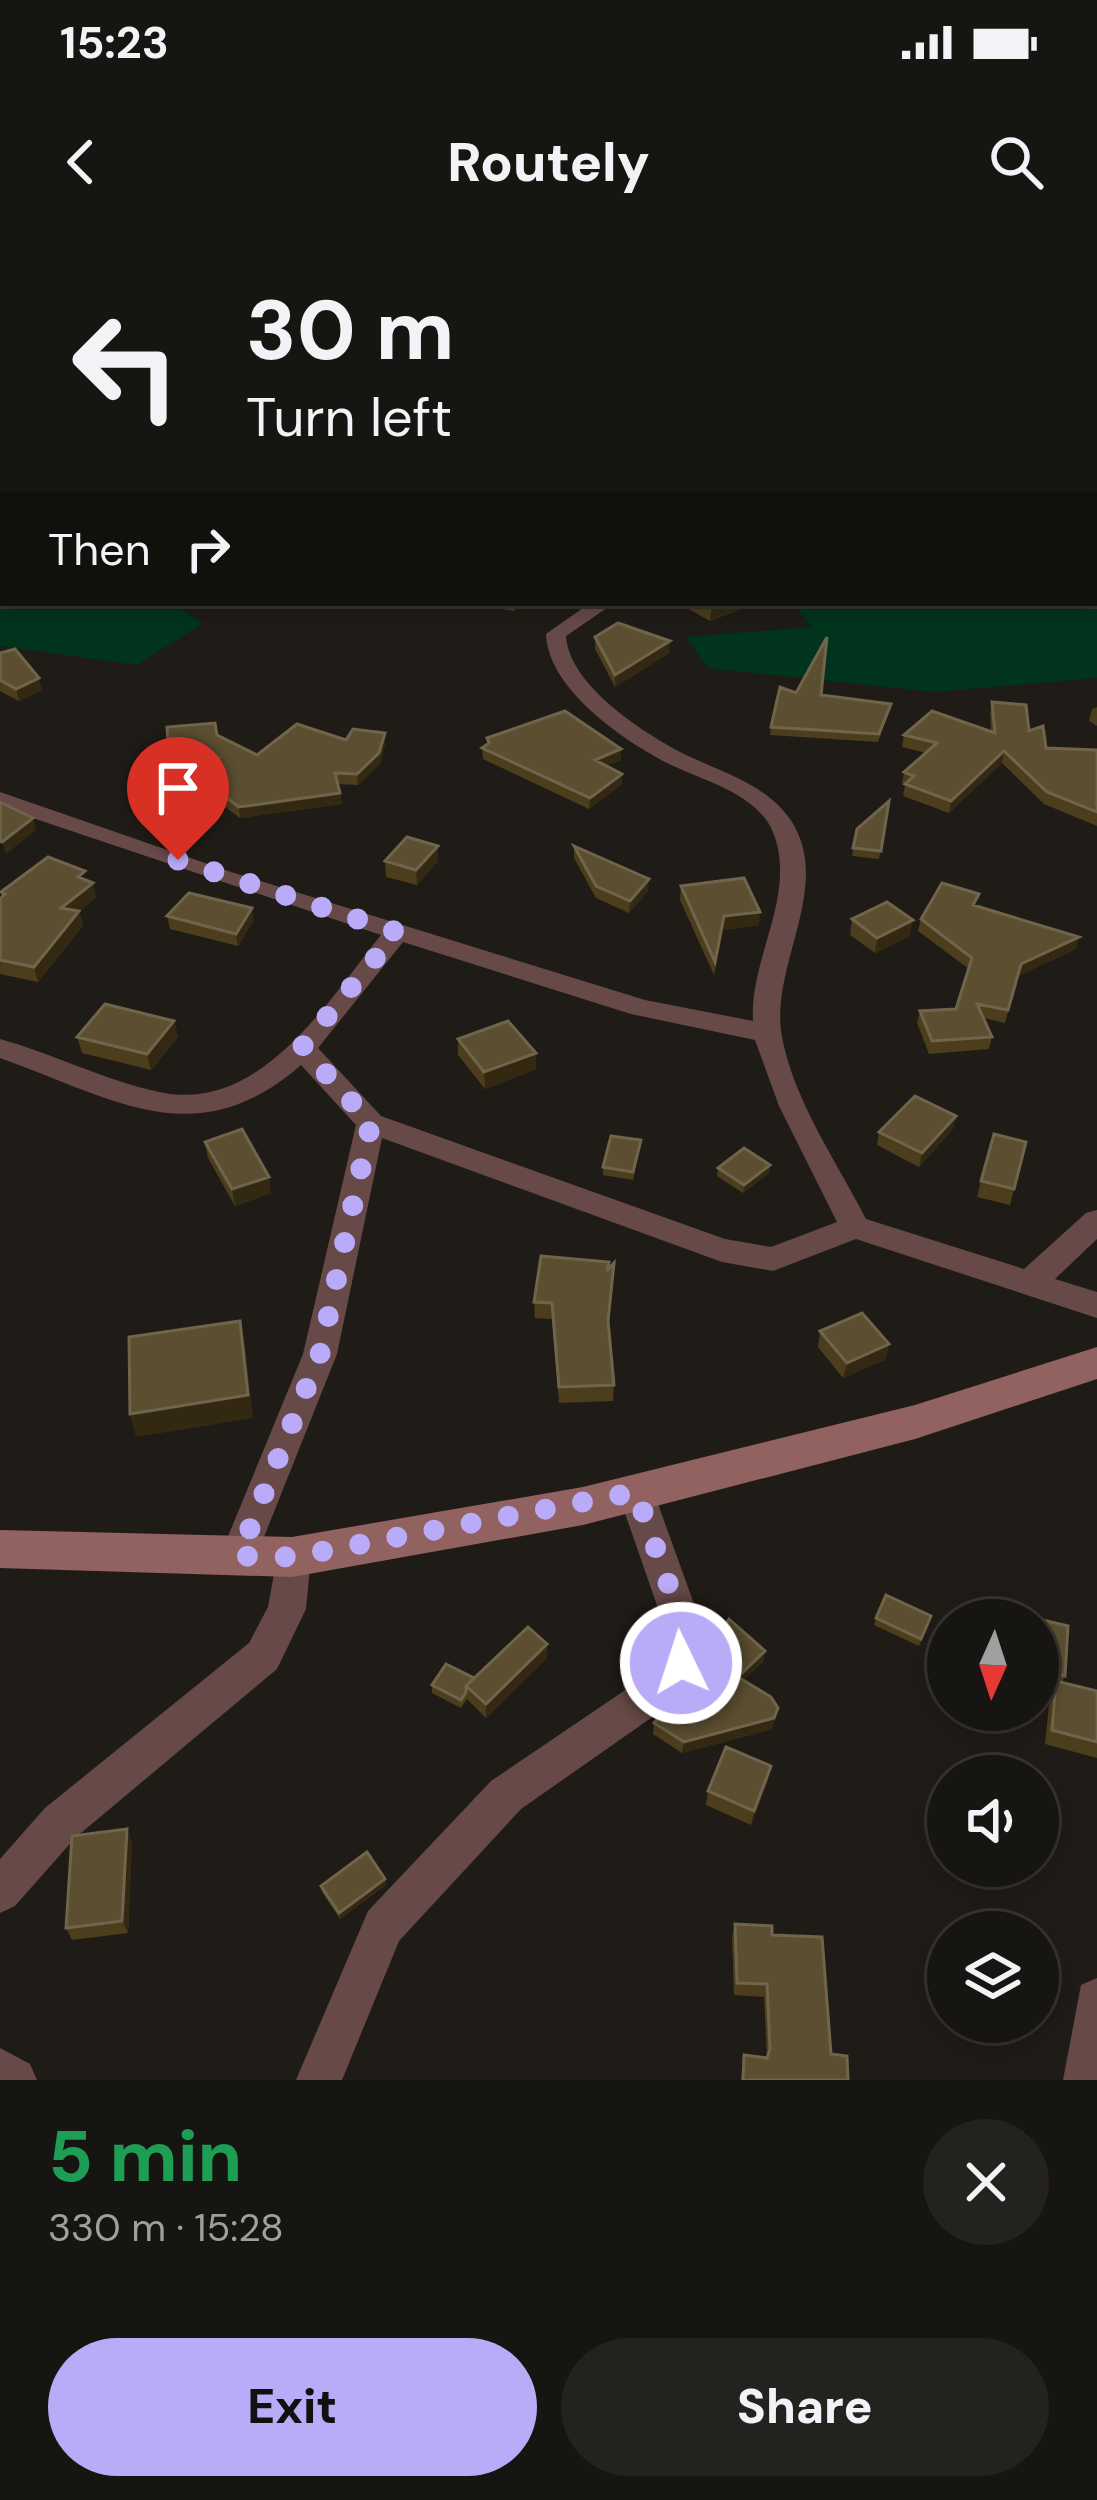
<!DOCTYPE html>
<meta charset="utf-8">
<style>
:root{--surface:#171511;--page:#24221f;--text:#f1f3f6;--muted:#9e9f9f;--line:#363431;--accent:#b9abf7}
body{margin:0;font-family:"DM Sans",sans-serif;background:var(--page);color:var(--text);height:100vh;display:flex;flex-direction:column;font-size:45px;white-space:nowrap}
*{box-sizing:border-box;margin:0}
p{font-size:39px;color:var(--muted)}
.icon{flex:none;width:66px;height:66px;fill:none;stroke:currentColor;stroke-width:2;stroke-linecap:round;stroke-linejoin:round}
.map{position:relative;height:1840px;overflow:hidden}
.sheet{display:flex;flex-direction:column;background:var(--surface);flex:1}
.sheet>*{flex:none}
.guide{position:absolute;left:0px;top:0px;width:1098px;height:366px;box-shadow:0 6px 18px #0003,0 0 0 3px var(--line);background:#171511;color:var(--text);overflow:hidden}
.needle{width:78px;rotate:183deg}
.buttons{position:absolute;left:927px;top:1359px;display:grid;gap:24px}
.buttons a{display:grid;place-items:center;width:132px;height:132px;border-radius:50%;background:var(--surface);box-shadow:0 6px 18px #0003,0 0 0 3px var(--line);font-size:60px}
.pin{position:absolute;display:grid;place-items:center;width:102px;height:102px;color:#fff;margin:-123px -51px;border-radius:50% 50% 50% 0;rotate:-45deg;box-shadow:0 0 12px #0007}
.pin .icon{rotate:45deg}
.me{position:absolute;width:132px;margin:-66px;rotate:356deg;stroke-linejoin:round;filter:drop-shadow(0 0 9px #0008)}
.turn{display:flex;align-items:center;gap:42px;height:252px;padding:0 48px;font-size:54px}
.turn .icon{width:156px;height:156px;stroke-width:2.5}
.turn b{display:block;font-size:84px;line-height:102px}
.then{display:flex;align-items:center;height:114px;padding:0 48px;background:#0003;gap:24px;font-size:45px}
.round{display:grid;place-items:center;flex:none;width:126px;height:126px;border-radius:63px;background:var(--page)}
.summary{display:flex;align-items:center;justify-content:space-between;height:204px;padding:0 48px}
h1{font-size:72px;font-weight:800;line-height:90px;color:#1e9e55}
.primary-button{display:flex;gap:24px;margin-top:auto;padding:24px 48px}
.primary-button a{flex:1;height:138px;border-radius:72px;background:var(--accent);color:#111;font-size:48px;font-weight:800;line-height:138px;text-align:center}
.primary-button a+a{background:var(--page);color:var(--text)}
.status{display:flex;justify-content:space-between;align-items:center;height:84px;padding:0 60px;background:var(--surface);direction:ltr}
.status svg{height:33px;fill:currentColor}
header{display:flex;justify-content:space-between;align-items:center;height:156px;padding:0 48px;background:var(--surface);font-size:54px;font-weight:800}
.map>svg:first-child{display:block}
</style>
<div class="status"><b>15:23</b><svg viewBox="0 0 49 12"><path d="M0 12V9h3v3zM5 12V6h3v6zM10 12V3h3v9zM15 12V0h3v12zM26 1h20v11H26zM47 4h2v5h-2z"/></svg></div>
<header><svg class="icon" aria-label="back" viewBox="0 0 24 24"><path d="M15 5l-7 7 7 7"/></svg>Routely<svg class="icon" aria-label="search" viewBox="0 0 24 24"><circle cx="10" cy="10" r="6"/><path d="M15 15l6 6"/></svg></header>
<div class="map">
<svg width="1097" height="1840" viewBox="0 0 1097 1840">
<rect width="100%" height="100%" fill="#1f1c17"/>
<!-- green -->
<path fill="#00341d" d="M0,0H1097V438L935,452L708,428L686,397L811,387L793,363H1095V3H3V363H171L203,383L137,425L0,406Z"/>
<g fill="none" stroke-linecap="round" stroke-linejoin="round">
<!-- street -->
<path fill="#674a48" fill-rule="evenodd" d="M590,363H614L566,396C569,446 645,494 686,515C724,533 768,545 792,582C833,648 769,727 782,797C794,861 837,922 866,979L1024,1029L1086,973L1097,970V999L1055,1039L1097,1052V1078L856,999L773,1031L722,1022L382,898L337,1114L252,1327L239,1332L226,1327L220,1316L303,1114L356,885L301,825C196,917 113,858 0,818V799C54,814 104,840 159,852C260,874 327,762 381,695L0,567V552L231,632L645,760L753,781C749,718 798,655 773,592C757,553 701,540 667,523C623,500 548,449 546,394ZM403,702L631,774L755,800L779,866L837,982L771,1007L725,999L381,876L318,808Z
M636,1238L649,1242L654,1253L706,1397L695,1436L671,1464L521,1569L399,1701L342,1840H296L368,1671L491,1541L643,1438L664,1415L668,1397L618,1253L623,1242Z
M292,1301L305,1306L311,1317L306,1369L277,1429L75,1598L15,1666L0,1673V1619L45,1568L249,1403L268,1367L279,1306Z
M1097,1738V1840H1063L1081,1745Z
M0,1808L30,1824L37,1840H0Z"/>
<!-- secondary -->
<path fill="#916260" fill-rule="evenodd" d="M1097,1107V1139L915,1199L583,1285L292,1337L0,1328V1290L292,1297L583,1247L915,1165Z"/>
</g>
<!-- wall -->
<path fill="#4c3d1d" d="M458,363H515V371Z
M678,363H757L710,381Z
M595,397L669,413L615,447L595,409Z
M0,413L42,450L19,461L0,451Z
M796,453L821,455L891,464L878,502L770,495L771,487Z
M992,462L1029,491L1046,508L1097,510V586L1044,564L1002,523L949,573L903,556L905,545L902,544L904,532L926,513L902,507L904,495L991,492L990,474Z
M1097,467V486L1089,481L1092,469Z
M217,495L257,515L346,500L385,504L380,524L358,545L338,544L342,564L240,578L194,544L192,533L198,529L171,530L169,519Z
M487,498L621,520L606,525L622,534V544L589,569L483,519L482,508L487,505Z
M889,561L879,619L852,616L857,589Z
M574,606L648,651L629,673L596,658L574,618Z
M385,621H438L417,645L386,637Z
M87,640L96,658L79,671L83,686L38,742L0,734L1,652Z
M681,646L759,685L723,690L714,735L680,660Z
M976,666L1076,709L1018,736L1005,783L984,778L992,797L989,809L929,814L917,783L920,771L956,769L969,729L918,691L921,679Z
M167,676L254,680L238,706L170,689Z
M852,679L910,696L875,713L850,695Z
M174,781L178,797L151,830L82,813L77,797Z
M458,799L536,813V829L485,849L458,815Z
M956,876L953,889L919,927L877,905L879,892Z
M641,900L633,940L603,935V927Z
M205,902L271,953L235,966L208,918Z
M1026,902L1010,965L977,957L981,941Z
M770,925L769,933L743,953L717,936L718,928Z
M609,1022V1029L613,1039L608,1086L614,1145L613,1161L559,1163L552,1079L535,1078L534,1062Z
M820,1091L889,1104L885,1120L843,1138L818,1107Z
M983,1366L1068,1386L1065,1436L1062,1442L1097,1451V1518L1045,1504L1050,1455L1052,1449L1038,1445V1380H978Z
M931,1376L919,1406L874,1385L876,1378Z
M765,1411L763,1422L744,1440L778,1468L772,1489L682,1513L653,1494L654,1483Z
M547,1418L486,1478L467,1459L461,1468L432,1453V1445L474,1438Z
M768,1540L751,1585L706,1565L708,1551Z
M132,1603L128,1693L72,1700L66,1688Z
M385,1639L386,1645L340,1679L322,1652L321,1646Z
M735,1684L772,1695L831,1814L848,1840H741L744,1815L767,1818L764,1757L734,1755L732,1697Z"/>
<!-- shaded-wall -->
<path fill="#332912" d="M712,363H757L710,381Z
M670,401L669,413L615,447V435Z
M39,438L42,450L19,461L16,449Z
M385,493V504L380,524L358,545L357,534Z
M621,509V520L595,530V520Z
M1004,511L1002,523L949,573L951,561Z
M622,534V544L589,569L590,558Z
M340,553L342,564L240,578L239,567Z
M33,578L36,590L6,614L2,602Z
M438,606V621L417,645L416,630Z
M649,639L648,651L629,673L630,661Z
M93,643L96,658L79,671L83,686L38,742L34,727L61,668Z
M252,668L254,680L238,706L236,694Z
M760,672L759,685L723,690L714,735L724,676Z
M913,680L910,696L875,713L877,698Z
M1079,697L1076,709L1018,736L1021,724Z
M174,781L178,797L151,830L147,814Z
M536,813V829L485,849L484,832Z
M956,876L953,889L919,927L922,913Z
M770,925L769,933L743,953L744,945Z
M269,937L271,953L235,966L232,949Z
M240,1081L245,1104L253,1178L136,1197L130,1174Z
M889,1104L885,1120L843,1138L847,1123Z
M547,1404V1418L486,1478V1464Z
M765,1411L763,1422L736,1448L738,1437Z
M778,1468L772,1489L682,1513L684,1502Z
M771,1526L768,1540L751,1585L754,1571Z
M127,1589L132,1603L128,1693L122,1681Z
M385,1639L386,1645L340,1679L339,1673Z"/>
<!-- building -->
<path fill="#5c4e31" stroke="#70644b" stroke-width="3" d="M618,383L670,401L615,435L595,397Z
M827,397L821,455L891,464L879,494L771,487L780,447L796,453Z
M15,409L39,438L16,449L0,440V413Z
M992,462L1026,465L1029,491L1043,486L1046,508L1097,510V572L1047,552L1004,511L951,561L905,544L914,536L904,532L937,503L904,495L932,471L995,493Z
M565,471L621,509L595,520L622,534L590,558L482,508L489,503L487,498Z
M215,483L217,495L257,515L297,484L346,500L353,489L385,493L379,513L357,534L335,533L340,553L239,567L192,533L217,518L169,519L167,487Z
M889,561L881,611L853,608L857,589Z
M0,562L33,578L2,602L0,601Z
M407,597L438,606L416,630L385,621Z
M574,606L649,639L630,661L596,646Z
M48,617L85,631L78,637L93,643L61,668L79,671L34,727L0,720V659L5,654L1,652Z
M744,638L760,672L724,676L715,722L681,646Z
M942,643L979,654L973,665L1079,697L1021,724L1008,770L977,764L992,797L932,801L920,771L956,769L972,718L921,679Z
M189,653L252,668L236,694L167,676Z
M887,662L913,680L877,698L852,679Z
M105,764L174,781L147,814L77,797Z
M508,781L536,813L484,832L458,799Z
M915,856L956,876L922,913L879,892Z
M242,889L269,937L232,949L205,902Z
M994,894L1026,902L1014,949L981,941Z
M611,896L641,900L633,932L603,927Z
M744,908L770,925L744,945L718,928Z
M541,1016L609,1022L607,1031L614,1023L608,1081L614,1145L559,1147L552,1063L534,1062Z
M862,1073L889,1104L847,1123L820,1091Z
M240,1081L248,1155L130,1174L129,1097Z
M886,1355L931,1376L921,1399L876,1378Z
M983,1366L1068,1386L1065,1436L1038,1429V1380H982Z
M729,1379L765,1411L738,1437L771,1457L778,1468L774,1478L684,1502L654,1483L700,1428Z
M528,1387L547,1404L486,1464L466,1446Z
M446,1424L474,1438L466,1446V1452L461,1460L432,1445Z
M1056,1441L1097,1451V1502L1052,1490Z
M726,1507L771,1526L754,1571L708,1551Z
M127,1589L122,1681L66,1688L72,1596Z
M367,1612L385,1639L339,1673L321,1646Z
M735,1684L772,1686V1695L822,1697L831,1814L847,1816L848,1840H743L744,1815L767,1818L770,1809L767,1744L737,1743Z"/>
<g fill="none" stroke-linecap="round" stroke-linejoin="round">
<!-- route -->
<path stroke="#b9abf7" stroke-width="21" stroke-dasharray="0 37.8" d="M178,620L397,692L302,807L371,883L320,1114L239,1316L292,1317L636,1252L687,1397L681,1423"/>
</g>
</svg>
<div class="buttons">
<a><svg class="needle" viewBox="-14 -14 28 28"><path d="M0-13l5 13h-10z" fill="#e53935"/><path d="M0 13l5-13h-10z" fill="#9e9f9f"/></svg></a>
<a><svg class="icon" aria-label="sound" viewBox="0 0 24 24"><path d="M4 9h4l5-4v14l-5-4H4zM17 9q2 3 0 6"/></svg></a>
<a><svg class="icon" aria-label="layers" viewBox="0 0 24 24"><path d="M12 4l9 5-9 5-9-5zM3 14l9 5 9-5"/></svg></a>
</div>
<div class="pin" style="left:178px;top:620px;background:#d93025"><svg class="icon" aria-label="arrive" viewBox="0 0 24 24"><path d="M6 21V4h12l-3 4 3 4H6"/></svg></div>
<svg class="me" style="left:681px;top:1423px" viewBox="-20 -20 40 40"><circle r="17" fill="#b9abf7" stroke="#fff" stroke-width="3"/><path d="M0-11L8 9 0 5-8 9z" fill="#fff"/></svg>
<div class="guide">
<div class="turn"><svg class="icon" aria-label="left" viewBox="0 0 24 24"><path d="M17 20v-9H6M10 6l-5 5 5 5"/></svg><div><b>30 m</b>Turn left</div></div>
<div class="then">Then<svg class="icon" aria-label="right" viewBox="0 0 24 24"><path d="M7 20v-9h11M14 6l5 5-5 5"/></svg></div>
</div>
</div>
<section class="sheet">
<div class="summary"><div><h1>5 min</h1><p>330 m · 15:28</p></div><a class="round"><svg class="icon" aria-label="close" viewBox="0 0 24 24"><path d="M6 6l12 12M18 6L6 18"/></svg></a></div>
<div class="primary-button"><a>Exit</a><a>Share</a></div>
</section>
